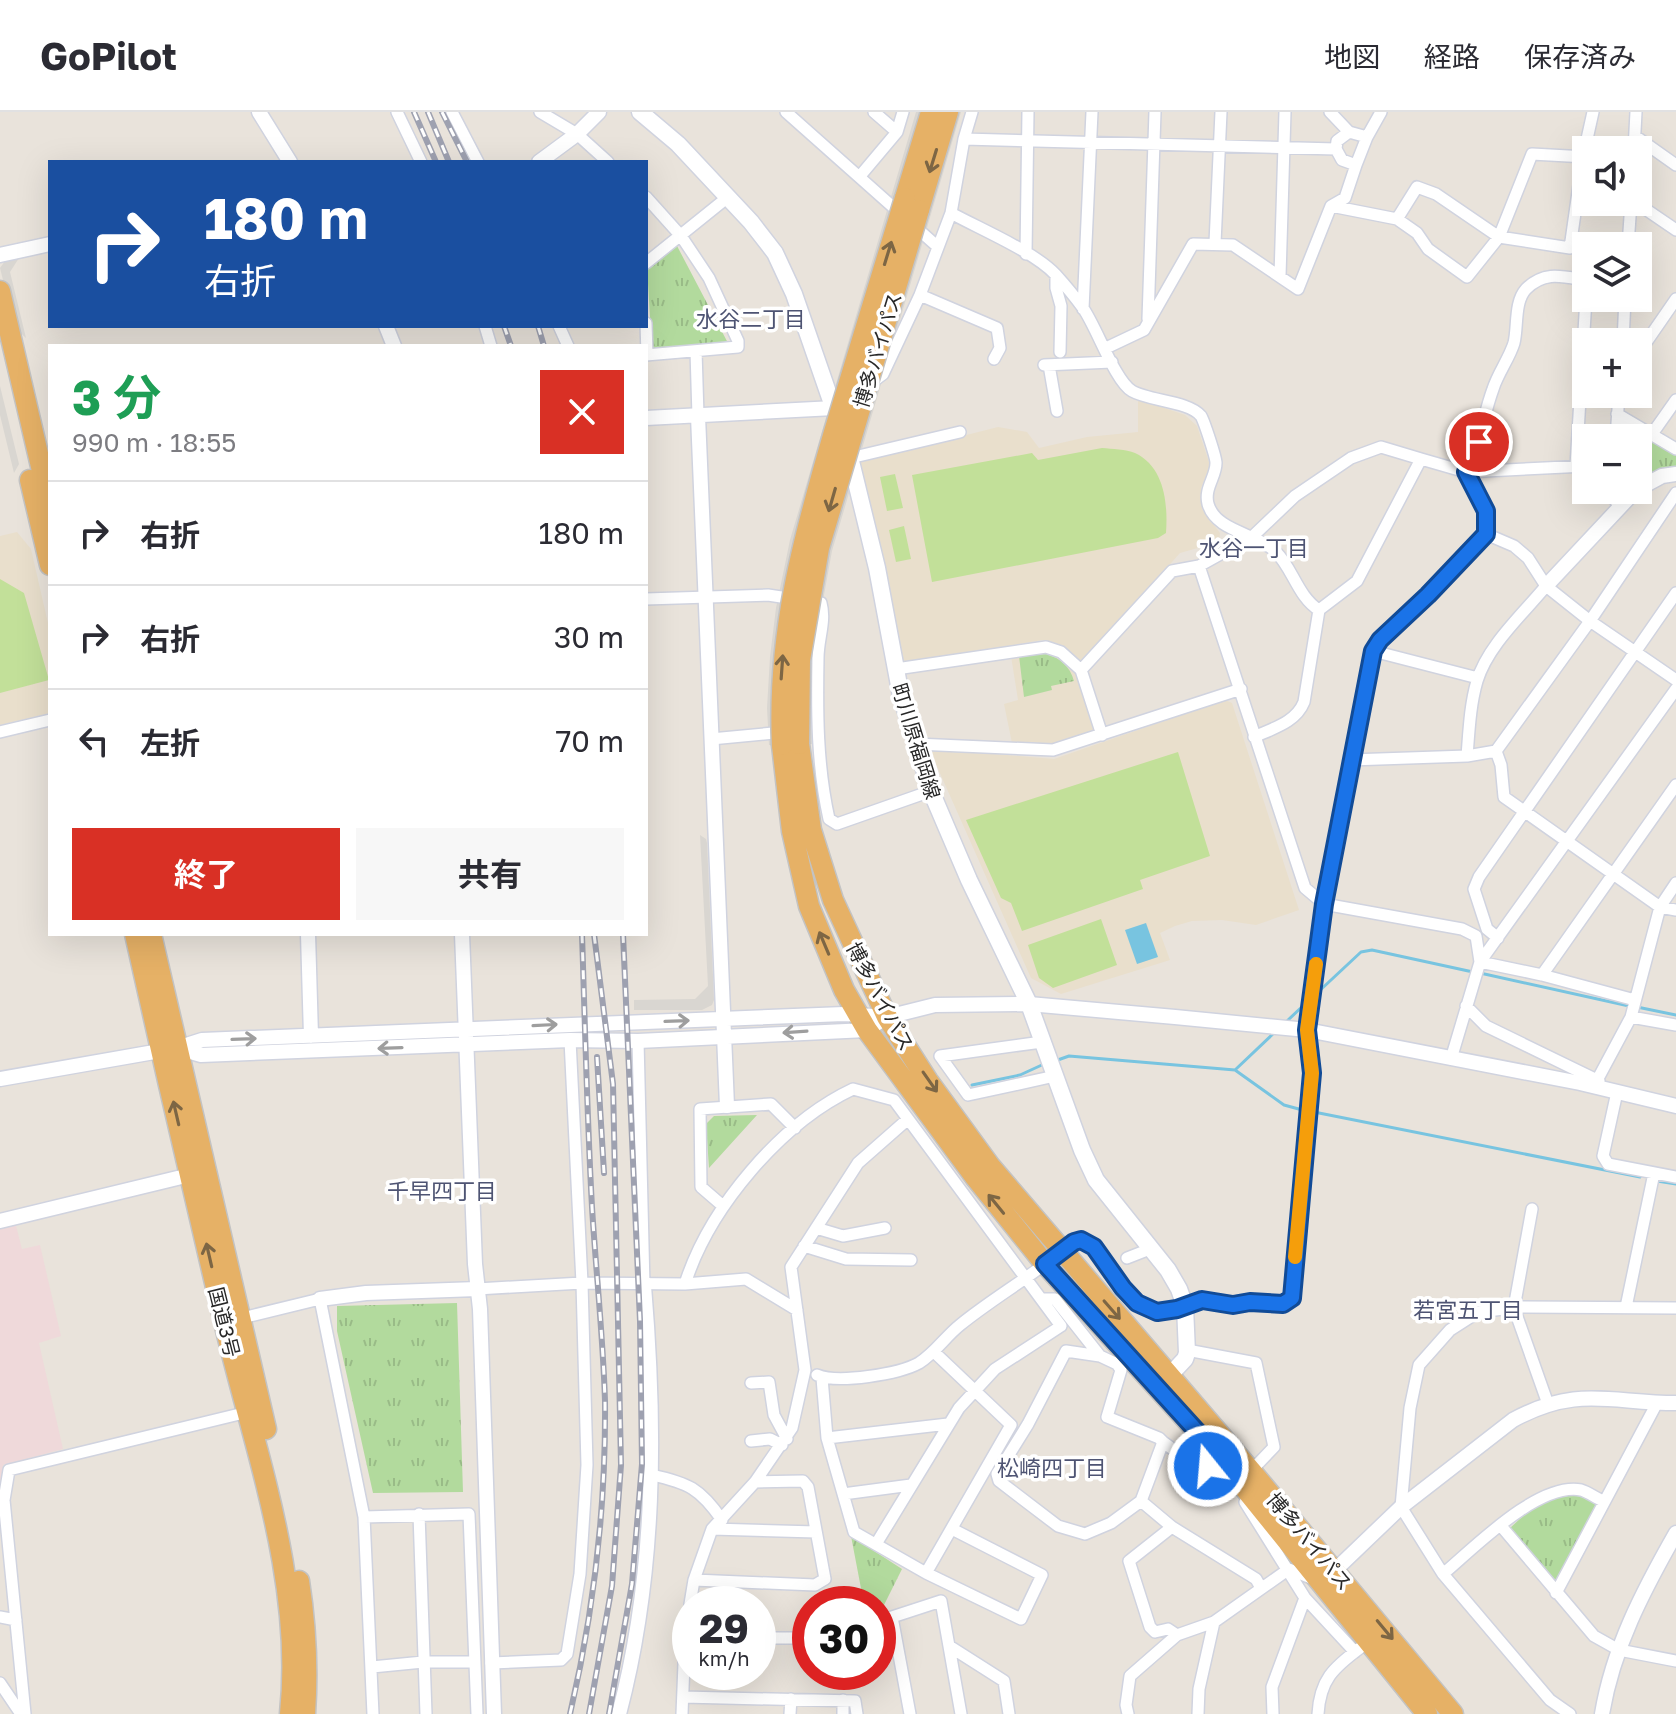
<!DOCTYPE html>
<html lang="ja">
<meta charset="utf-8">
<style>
:root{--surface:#fff;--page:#f7f7f7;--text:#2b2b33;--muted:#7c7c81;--line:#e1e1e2;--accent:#d93025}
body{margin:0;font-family:"Golos Text","Noto Sans JP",sans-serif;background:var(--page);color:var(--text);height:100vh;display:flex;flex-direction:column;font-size:30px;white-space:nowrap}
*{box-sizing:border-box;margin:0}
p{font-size:26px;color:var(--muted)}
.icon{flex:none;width:44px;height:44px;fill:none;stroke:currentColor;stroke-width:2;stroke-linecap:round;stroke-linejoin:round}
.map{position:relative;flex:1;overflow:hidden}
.drawer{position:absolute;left:48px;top:232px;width:600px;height:592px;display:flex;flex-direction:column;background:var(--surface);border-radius:0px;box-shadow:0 8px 32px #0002}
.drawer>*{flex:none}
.top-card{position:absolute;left:48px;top:48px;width:600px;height:168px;border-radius:0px;box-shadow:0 8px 32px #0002;background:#1a4fa0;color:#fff;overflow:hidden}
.controls{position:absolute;left:1572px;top:24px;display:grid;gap:16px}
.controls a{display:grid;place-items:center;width:80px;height:80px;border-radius:0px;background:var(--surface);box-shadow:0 8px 32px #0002;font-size:40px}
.speed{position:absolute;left:672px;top:1474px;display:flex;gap:16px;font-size:40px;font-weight:700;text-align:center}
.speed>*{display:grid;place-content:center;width:104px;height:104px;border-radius:50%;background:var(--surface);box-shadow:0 8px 32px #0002;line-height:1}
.speed small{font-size:20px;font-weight:400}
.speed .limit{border:12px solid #d22;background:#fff;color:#111}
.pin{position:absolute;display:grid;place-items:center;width:68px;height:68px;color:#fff;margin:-34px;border:4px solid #fff;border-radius:50%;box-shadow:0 2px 8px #0007}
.me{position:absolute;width:88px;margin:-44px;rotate:343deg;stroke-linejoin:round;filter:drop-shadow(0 0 6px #0008)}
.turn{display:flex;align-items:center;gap:28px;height:168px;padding:0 24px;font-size:36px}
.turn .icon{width:104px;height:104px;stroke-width:2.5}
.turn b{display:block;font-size:56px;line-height:68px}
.round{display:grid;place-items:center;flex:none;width:84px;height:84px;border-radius:0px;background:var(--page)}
.summary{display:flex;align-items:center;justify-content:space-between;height:136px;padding:0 24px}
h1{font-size:48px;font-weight:700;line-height:60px;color:#1e9e55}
.cta{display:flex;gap:16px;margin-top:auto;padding:16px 24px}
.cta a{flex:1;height:92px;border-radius:0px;background:var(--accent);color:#fff;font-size:32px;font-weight:700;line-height:92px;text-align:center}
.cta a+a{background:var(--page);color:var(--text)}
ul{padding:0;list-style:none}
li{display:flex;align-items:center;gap:24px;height:104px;padding:0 24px;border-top:2px solid var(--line)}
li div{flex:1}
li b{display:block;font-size:30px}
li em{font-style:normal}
header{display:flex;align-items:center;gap:48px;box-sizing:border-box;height:112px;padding:0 40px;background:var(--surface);border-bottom:2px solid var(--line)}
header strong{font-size:38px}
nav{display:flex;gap:44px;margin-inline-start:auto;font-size:28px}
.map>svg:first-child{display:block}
</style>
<header>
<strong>GoPilot</strong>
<nav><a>地図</a><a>経路</a><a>保存済み</a></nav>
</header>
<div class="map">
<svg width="1676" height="1602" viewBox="0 0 1676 1602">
<defs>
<pattern id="grass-tufts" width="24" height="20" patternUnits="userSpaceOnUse" patternTransform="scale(2)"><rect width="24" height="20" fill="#b2da9d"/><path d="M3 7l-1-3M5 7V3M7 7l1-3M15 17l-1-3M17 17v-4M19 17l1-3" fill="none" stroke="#99bb87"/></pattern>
</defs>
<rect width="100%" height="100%" fill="#e9e3db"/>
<!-- education -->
<path fill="#e9dfcc" d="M1138,287L1185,303L1197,314L1210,353L1201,376L1202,397L1220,421L1219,430L1180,441L1085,548L1080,549L1062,535L1042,528L911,551L902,548L888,470L860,350L998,315L1027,320L1039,336L1087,325L1138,320Z
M17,420L31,437L50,520V601L0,613V424Z
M1045,540L1056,542L1077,562L1094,621L1052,635L1012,631L1004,592L1018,588L1011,544Z
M1225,588L1232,591L1299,798L1256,813L1222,808L1192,809L1175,814L1160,821L1170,848L1061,882L1031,866L931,641L935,637L1054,647Z"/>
<!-- medical -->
<path fill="#efd9da" d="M15,1110L22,1137L40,1133L61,1224L39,1231L63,1337L3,1353L0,1372V1114Z"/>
<!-- grass -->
<path fill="url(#grass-tufts)" d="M676,132L729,233L652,238L647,155Z
M1627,311L1676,341V356L1638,370V326H1621L1622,314Z
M1046,542C1060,546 1070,554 1074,569L1051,574L1052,578L1024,585L1019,544Z
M757,1003L709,1056L706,1012L714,1004Z
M457,1191L463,1380L373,1381L337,1219V1194Z
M1562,1382C1574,1383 1590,1382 1598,1393L1558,1470L1553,1471L1509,1417L1538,1390Z
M851,1424L902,1457L884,1493L878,1495V1492H864Z"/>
<!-- pitch -->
<path fill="#c2e099" d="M1102,336C1112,337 1126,337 1135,341C1165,355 1168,393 1166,421L1158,426L932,470L912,363L1032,341L1038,348Z
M895,362L903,396L887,399L880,365Z
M904,414L911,447L896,450L889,418Z
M0,467L24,481L49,568L0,581Z
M1178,640L1210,744L1140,768L1143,777L1022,819L1011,791L1001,786L966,708Z
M1101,807L1117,853L1053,876L1039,866L1028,833Z"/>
<!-- plaza -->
<path fill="#d9d6d1" d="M916,0H922L794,429L777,521L772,596L773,633H769L767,596L770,545L776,496L790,428Z
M957,0H961L832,439L812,549L810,598L813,632H808L809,549L828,438Z
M50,136V140L19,146L10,160L26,226L15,216L0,156L5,149Z
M0,274L19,352L14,361L0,303Z
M700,723L706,727L707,731L714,888L712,893L702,898H634V888L695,887L708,874Z"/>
<!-- water -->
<path fill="#78c4e0" d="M1146,811L1158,845L1137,852L1125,818Z"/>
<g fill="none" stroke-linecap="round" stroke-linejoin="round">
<!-- stream -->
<path stroke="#78c4e0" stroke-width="3" d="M1480,861L1629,894
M1316,882L1361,840L1372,838L1473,860
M1637,895L1676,903
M1286,910L1307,890
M1055,949L1069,944L1235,958L1284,993L1306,999
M1235,958L1275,920
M972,973L1020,963L1044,952
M1314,1000L1640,1065
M1657,1069L1676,1072"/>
<!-- minor casing -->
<g stroke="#d0d3df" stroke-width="14">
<path id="minor" d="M397,0L421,50
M452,0L478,50
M540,0L577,22L608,50
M786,0L938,135
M874,0L897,20
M1330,0L1349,20L1367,25L1381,0
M1635,24L1676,53
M964,27L1336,37
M1634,38L1636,0
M1356,53L1367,25
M860,64L897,20L903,0
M646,85L681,124L709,166L738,229V235L646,243
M1635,90L1676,118
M1331,94L1397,107L1417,75L1436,82L1499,125L1532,42L1586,45
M951,101C980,117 1035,140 1056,163C1065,173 1075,185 1083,196C1097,216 1115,269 1132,279C1149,289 1189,289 1201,304C1204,309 1216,345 1216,351C1216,365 1204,376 1208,392C1216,420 1257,421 1276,440C1293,457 1298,485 1319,498
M1397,107L1417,121L1428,137L1467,165L1499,125L1570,136L1583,45L1593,0
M1215,131L1221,0
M1628,134L1631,90
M1026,142L1028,0
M646,151L728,85
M1056,164V176L1061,194L1060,240
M1280,164L1285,0
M920,183L997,216L1000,236L994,247
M1083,197L1092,0
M1148,207L1155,0
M646,211L647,243
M485,214L491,234
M559,214L568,234
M1623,230L1625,186
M1106,236L1144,218L1193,132L1233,133L1298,177L1331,94L1345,86L1356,53L1342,48L1336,37L1337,29L1349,20
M696,239L698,304
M1638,242L1676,187
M1044,253L1112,250
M1049,253L1057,299
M871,271L883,262L920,183L951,101L964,27L972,0
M1617,302L1676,337
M1652,322L1676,288
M1616,326L1619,282
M850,346L960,320
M1421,347L1466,360L1586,354
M1576,354L1586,186
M1466,360C1480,333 1483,304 1493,277C1498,261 1509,247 1514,231C1518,215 1514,190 1526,177C1544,159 1561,164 1584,168L1586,171
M1614,378L1613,386L1620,394
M1486,422L1514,434L1528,446L1546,474L1590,509L1676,568
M646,487L768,483L821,491C826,509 818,527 818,546C817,601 817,653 829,707L837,712L931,679
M1373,539L1478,566
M896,557L1046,535L1061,540L1081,558L1102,623
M1081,558L1172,459L1199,454
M0,620L50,608
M1254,625C1274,616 1296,610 1304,590L1319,498L1357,469L1421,347L1381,335L1351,346L1295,384L1253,424L1199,454L1305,776L1324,792L1462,817L1476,824L1480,850
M711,627L784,620
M916,632L1053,638L1241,577
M1496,639L1501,653L1504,685L1660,795L1676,798
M1467,644C1469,619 1470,593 1477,569C1488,533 1523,502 1546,474
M1350,648L1467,644L1496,639L1590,509L1676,381
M1498,826L1487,817L1474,777L1479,765L1676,481
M1480,850L1542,863L1635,888
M1542,863L1676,673
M1466,894L1486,914L1599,969
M1631,905L1676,913
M638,929L644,1174
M1042,930L940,944L968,983L1055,964
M1451,947L1480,850L1676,577
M1594,974L1631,905L1660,795L1676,771
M1617,980L1603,1044L1608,1052L1676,1065
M723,1094L701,1075L700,997L771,992L795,1016
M1532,1097L1514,1196L1548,1292
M816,1116L843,1124L885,1116
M804,1134L846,1147L911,1148
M1127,1146L1150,1137
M685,1172C709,1096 781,1011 853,977L894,988L1061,1214L995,1257L959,1296L876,1432
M477,1177L582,1171L685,1172L746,1167L797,1198
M1041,1187H1055L1100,1244L1117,1252L1121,1258L1107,1305L1159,1326L1163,1330L1141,1389L1111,1411L1085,1422L1058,1414L999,1369L997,1362L1028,1312L1066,1239L1100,1244
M1185,1194L1202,1188L1220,1193L1250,1190L1283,1192L1292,1186L1312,961L1307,918L1324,792L1373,539L1380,528L1428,483L1486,422V399L1466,360
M1626,1195L1654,1061
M242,1206L320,1187L364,1405L373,1602
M1187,1238L1256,1251L1274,1335L1251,1359
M817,1263C838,1272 899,1262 919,1251C935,1241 945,1225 960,1213C987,1191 1017,1173 1045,1152
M822,1266L827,1326L854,1420L926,1461L1021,1507L1042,1463L952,1417
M751,1271L769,1270L774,1303L787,1327
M827,1326L948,1312
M751,1329L770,1327L782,1333
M1163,1330L1200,1357L1208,1354L1213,1337
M652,1363C688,1371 700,1376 722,1408
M1201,1374L1208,1354
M843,1382L911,1373
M1141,1389L1172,1415L1256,1467L1261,1476
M1245,1390L1305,1486L1355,1540
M419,1402L426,1602
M364,1405L469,1402L477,1602
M1501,1414L1594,1524L1619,1538L1676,1549
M1172,1415L1129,1449L1150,1515L1155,1520L1168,1517L1177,1523
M712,1417L816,1420
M926,1461L1011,1313L934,1240
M1443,1462C1474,1436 1538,1370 1581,1378C1588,1380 1596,1386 1603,1389
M694,1468L815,1473L825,1467L808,1375L803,1369L755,1370
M1556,1481L1657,1291
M690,1492L694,1468L712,1417L755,1370L792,1316L805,1258L791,1155L858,1051L908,1007
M0,1505L16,1508
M758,1526H810
M949,1534L1004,1569L1009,1602
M491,1551L561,1548L567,1542L580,1462L587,1353L582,1171L570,928
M372,1555L423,1550H475
M0,1571L21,1602
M683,1585L855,1589L857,1602
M25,1602L4,1388L9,1358L252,1299
M682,1602L685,1526L690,1494
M790,1602L791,1587
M843,1602V1588
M910,1602L892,1505L941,1489L961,1602
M1128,1602L1126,1593L1130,1564L1177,1523L1214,1510L1289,1457L1313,1467
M1198,1602L1199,1577L1214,1510
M1273,1602L1272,1575L1305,1486
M1318,1602C1320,1568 1333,1556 1360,1536
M1570,1602L1550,1588L1443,1462L1401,1395L1410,1296L1419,1253L1450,1218L1478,1200L1521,1195L1676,1196"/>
</g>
<!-- tertiary casing -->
<g stroke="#d0d3df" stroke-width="17">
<path id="tertiary" d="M259,0L290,50
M539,50L577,22L599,0
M0,143L50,132
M386,214L394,234
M698,304L727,994
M646,306L834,296
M1638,377L1662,364L1676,362
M1546,474L1636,378
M308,822L311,924
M462,822L475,1152L480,1197L494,1602
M177,936L201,943L570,928L638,929L867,918L887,905L935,893L1029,892L1175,905L1307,918L1580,971L1676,994
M0,967L177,936L202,928L844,902L887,905
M0,1109L198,1061
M1055,1144L1081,1128C1120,1148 1126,1220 1185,1194
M320,1187L366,1181L477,1177
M1330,1463L1401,1395L1513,1308C1577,1273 1610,1291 1676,1291
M619,1602C656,1462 656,1317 644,1174
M1602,1602C1613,1536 1643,1479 1676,1421"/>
</g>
<!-- secondary casing -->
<g stroke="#d0d3df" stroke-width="19">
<path id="secondary" d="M640,0L678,32L751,110L775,141L794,182L839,312
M848,337L877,456L901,584L931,679L969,768L1029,892L1082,1038L1096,1068L1168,1158L1179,1177L1185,1194L1187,1241L1185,1247L1170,1263"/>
</g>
<!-- trunk casing -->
<g stroke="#c3c3c3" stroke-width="23">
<path id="trunk" d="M905,86L931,0
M919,98L948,0
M0,179L50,393
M30,368L50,453
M799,632L811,718L833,788L887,905L928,969L990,1054L1251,1359L1453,1602
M782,633L792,719L809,794L844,878L867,918L975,1065L1045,1152L1213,1337L1427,1602
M135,822C164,953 194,1083 225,1214C255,1340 304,1470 290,1602
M151,822L266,1317
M299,1469C306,1514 308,1557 305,1602"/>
</g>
<!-- minor -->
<use href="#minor" stroke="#fff" stroke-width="11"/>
<!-- tertiary -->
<use href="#tertiary" stroke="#fff" stroke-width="14"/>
<!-- secondary -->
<use href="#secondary" stroke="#fff" stroke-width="16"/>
<!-- trunk -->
<use href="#trunk" stroke="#e6b166" stroke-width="20"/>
<!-- rail casing -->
<g stroke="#9ea1b0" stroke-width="6">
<path id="rail" d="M414,0L436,50
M428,0L449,50
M442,0L467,50
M504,214L511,234
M538,214L544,234
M597,945L604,1061
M570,1602C594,1499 606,1394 605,1289C603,1224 596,1160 592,1095C587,1004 585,913 582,822
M589,1602L612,1474L621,1353L613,972L594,822
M609,1602L632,1472L642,1352L640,1209L623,822"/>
</g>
<!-- rail -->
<use href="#rail" stroke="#fff" stroke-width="3" stroke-dasharray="9" stroke-linecap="butt"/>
<!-- trunk-bridge casing -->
<g stroke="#c3c3c3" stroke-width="23" stroke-linecap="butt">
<path id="trunk-bridge" d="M799,632L800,548L819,436L919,98
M782,633C777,522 803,426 834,320C857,242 881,164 905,86"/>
</g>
<!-- trunk-bridge -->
<use href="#trunk-bridge" stroke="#e6b166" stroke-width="20"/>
</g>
<!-- one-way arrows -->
<defs><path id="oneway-shaft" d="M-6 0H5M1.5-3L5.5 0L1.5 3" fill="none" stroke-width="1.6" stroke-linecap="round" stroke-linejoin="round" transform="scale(2)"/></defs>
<g stroke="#7d6644">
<use href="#oneway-shaft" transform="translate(933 49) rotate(107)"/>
<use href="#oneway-shaft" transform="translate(888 141) rotate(-73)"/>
<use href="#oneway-shaft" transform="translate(832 388) rotate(106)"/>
<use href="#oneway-shaft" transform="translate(782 555) rotate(-86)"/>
<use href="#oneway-shaft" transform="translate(824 831) rotate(-113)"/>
<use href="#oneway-shaft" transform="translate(930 970) rotate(55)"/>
<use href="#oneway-shaft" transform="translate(176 1001) rotate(-103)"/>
<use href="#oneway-shaft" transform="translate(996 1092) rotate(-129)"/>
<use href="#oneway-shaft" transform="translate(209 1143) rotate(-103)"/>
<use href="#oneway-shaft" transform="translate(1112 1198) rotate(49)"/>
<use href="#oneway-shaft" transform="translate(1385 1518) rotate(50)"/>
</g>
<g stroke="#9e9e9e">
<use href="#oneway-shaft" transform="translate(677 909) rotate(-2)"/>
<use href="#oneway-shaft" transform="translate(545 913) rotate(-3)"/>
<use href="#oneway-shaft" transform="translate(795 920) rotate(176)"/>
<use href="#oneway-shaft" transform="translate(244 927) rotate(-2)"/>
<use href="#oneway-shaft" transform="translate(390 936) rotate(178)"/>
</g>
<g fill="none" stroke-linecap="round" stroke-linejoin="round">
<!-- route casing -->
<g stroke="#114b97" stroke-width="20">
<path id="route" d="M1208,1354L1213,1337L1045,1152L1074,1130L1081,1128L1094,1135L1123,1176L1137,1191L1157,1200L1177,1197L1202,1188L1233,1193L1250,1190L1283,1192L1292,1186L1312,961L1307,918L1324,792L1373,539L1380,528L1428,483L1486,422V399L1466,360L1479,330"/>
</g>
<!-- route -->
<use href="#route" stroke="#1a73e8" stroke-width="14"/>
<!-- slow -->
<path stroke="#f59e0b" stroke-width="14" d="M1295,1145L1312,961L1307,918L1316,852"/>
</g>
<g text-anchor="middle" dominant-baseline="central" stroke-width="7" stroke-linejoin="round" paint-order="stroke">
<!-- street labels -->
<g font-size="20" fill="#282828" stroke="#fff">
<text transform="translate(877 238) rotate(-73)">博多バイパス</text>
<text transform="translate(917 629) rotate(73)">町川原福岡線</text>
<text transform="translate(881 884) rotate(62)">博多バイパス</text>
<text transform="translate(225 1210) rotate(76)">国道3号</text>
<text transform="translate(1310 1429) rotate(50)">博多バイパス</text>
</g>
<!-- neighbourhood labels -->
<g font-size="22" fill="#4e5473" stroke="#fff">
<text x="751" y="206">水谷二丁目</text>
<text x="1254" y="435">水谷一丁目</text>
<text x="442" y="1078">千早四丁目</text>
<text x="1468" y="1197">若宮五丁目</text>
<text x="1052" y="1355">松崎四丁目</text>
</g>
</g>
</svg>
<div class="controls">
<a><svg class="icon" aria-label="sound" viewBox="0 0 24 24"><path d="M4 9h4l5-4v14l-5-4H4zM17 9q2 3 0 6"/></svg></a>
<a><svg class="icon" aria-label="layers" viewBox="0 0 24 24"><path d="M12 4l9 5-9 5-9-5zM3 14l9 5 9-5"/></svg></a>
<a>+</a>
<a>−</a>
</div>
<div class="speed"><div>29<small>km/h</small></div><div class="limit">30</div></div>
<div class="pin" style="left:1479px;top:330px;background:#d93025"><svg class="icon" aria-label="arrive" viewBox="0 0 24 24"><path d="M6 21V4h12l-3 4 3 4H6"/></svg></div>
<svg class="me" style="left:1208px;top:1354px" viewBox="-20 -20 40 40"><circle r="17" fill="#1a73e8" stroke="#fff" stroke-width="3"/><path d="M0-11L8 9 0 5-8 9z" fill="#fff"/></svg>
<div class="top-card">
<div class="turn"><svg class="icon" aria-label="right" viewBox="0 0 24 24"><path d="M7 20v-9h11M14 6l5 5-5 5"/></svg><div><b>180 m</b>右折</div></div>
</div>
<section class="drawer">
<div class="summary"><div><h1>3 分</h1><p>990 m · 18:55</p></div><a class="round" style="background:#d93025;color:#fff"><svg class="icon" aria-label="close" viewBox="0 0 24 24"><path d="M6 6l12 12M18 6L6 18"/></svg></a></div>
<ul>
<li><svg class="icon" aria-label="right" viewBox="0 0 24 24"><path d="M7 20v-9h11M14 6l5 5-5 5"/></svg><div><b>右折</b></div><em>180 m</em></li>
<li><svg class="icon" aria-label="right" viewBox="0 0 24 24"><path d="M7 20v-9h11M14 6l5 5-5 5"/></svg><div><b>右折</b></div><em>30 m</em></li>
<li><svg class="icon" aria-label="left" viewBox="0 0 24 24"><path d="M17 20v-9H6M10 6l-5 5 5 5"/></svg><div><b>左折</b></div><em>70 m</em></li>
</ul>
<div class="cta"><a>終了</a><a>共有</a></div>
</section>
</div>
